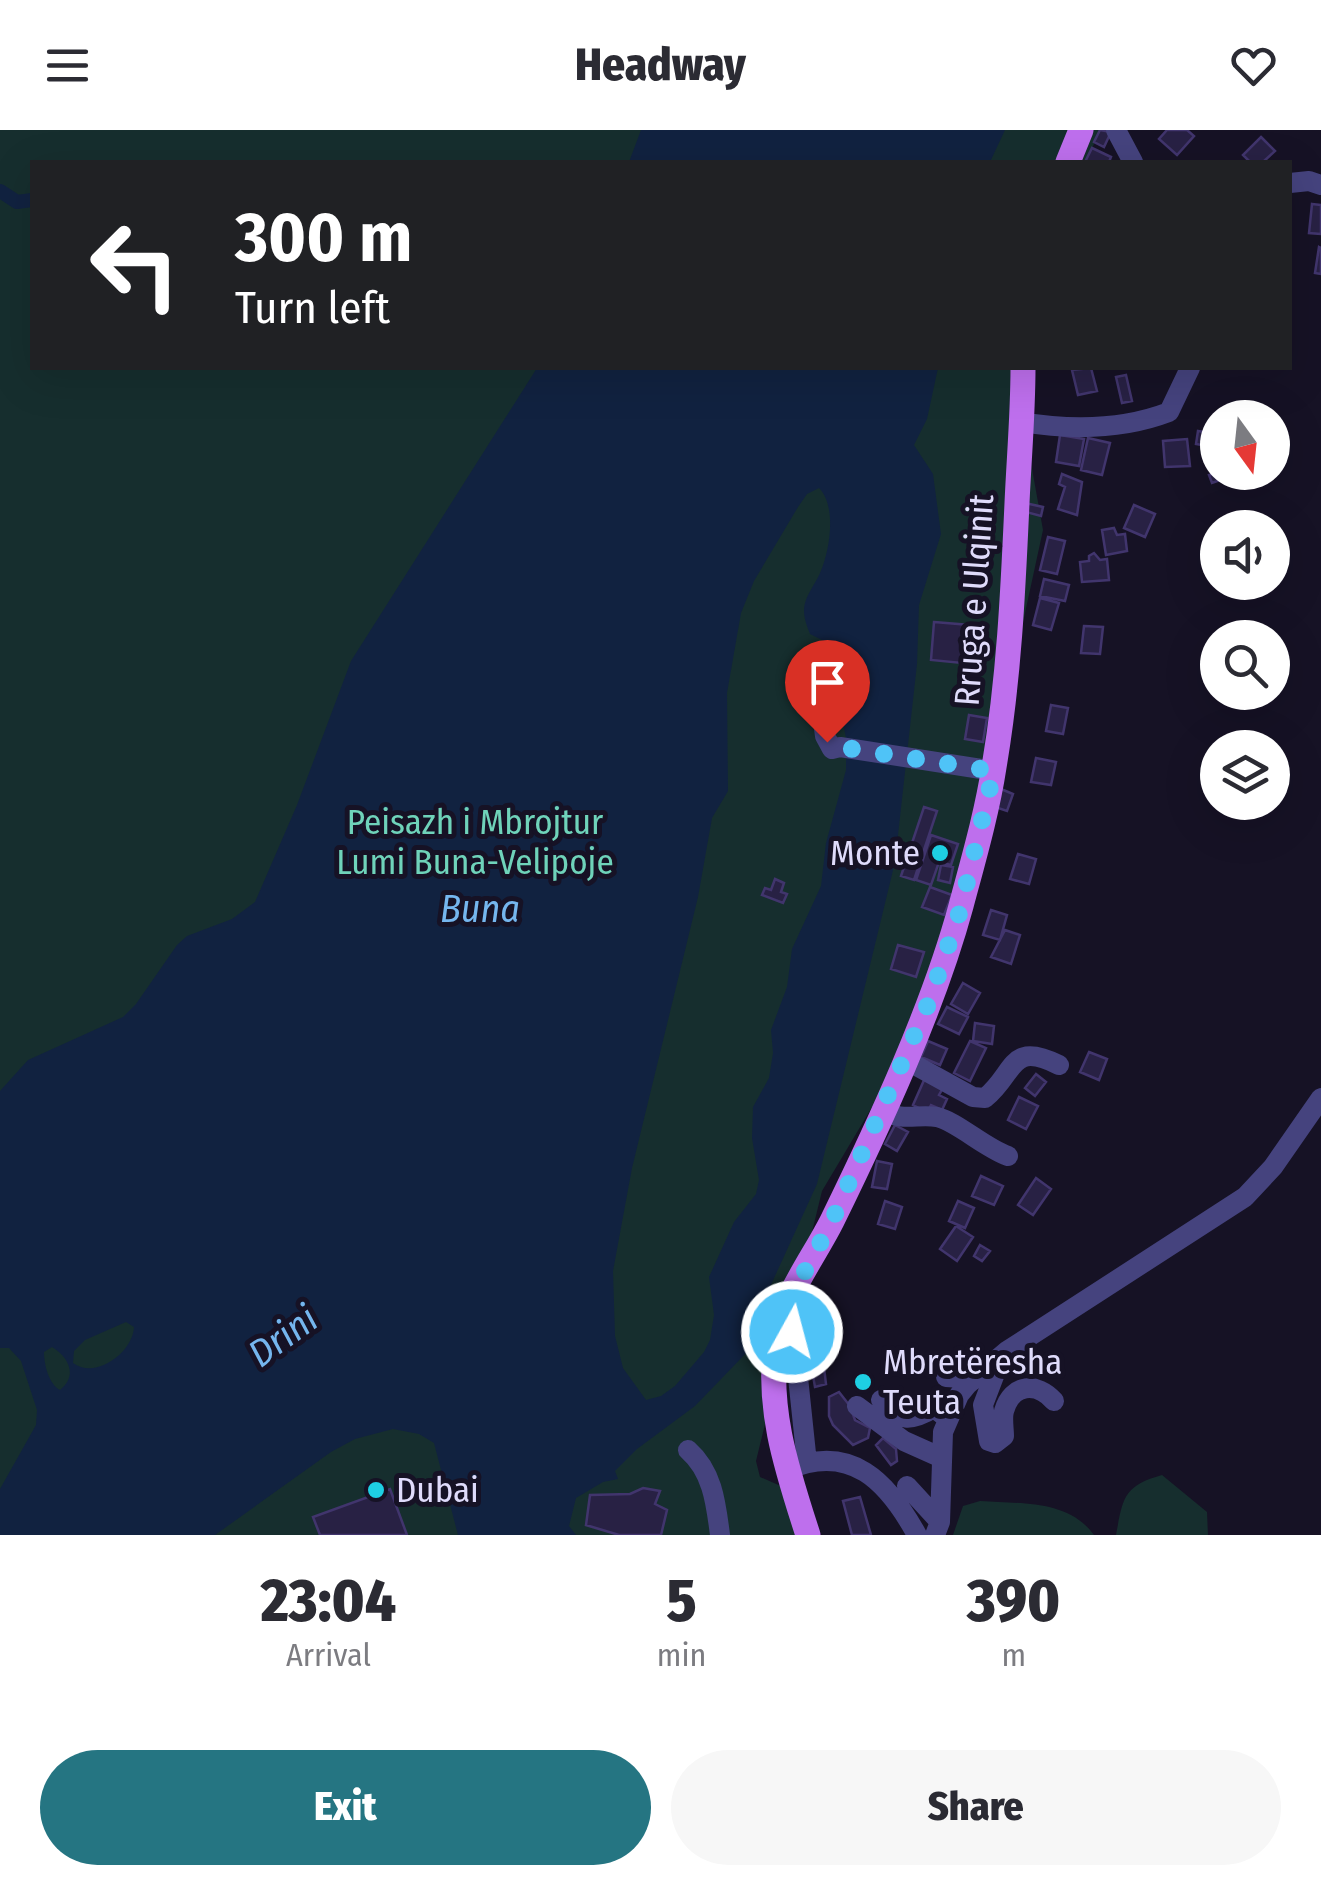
<!DOCTYPE html>
<meta charset="utf-8">
<style>
:root{--surface:#fff;--page:#f7f7f7;--text:#2b2b33;--muted:#7c7c81;--accent:#257582}
body{margin:0;font-family:"Fira Sans Condensed",sans-serif;background:var(--page);color:var(--text);height:100vh;display:flex;flex-direction:column;font-size:38px;white-space:nowrap}
*{box-sizing:border-box;margin:0}
p{font-size:32px;color:var(--muted)}
.icon{flex:none;width:55px;height:55px;fill:none;stroke:currentColor;stroke-width:2;stroke-linecap:round;stroke-linejoin:round}
.map{position:relative;height:1405px;overflow:hidden}
.details{display:flex;flex-direction:column;background:var(--surface);flex:1}
.details>*{flex:none}
.guide{position:absolute;left:30px;top:30px;width:1262px;height:210px;border-radius:0px;box-shadow:0 10px 40px #0002;background:#202124;color:#fff;overflow:hidden}
.needle{width:65px;rotate:165deg}
.fabs{position:absolute;left:1200px;top:270px;display:grid;gap:20px}
.fabs a{display:grid;place-items:center;width:90px;height:90px;border-radius:50%;background:var(--surface);box-shadow:0 10px 40px #0002;font-size:50px}
.pin{position:absolute;display:grid;place-items:center;width:85px;height:85px;color:#fff;margin:-102px -42px;border-radius:50% 50% 50% 0;rotate:-45deg;box-shadow:0 0 10px #0007}
.pin .icon{rotate:45deg}
.me{position:absolute;width:110px;margin:-55px;rotate:7deg;stroke-linejoin:round;filter:drop-shadow(0 0 8px #0008)}
.turn{display:flex;align-items:center;gap:35px;height:210px;padding:0 40px;font-size:45px}
.turn .icon{width:130px;height:130px;stroke-width:2.5}
.turn b{display:block;font-size:70px;line-height:85px}
.eta{display:flex;justify-content:space-evenly;align-items:center;height:170px;text-align:center}
.eta b{font-size:60px;font-weight:800;line-height:70px}
.action{display:flex;gap:20px;margin-top:auto;padding:20px 40px}
.action a{flex:1;height:115px;border-radius:60px;background:var(--accent);color:#fff;font-size:40px;font-weight:800;line-height:115px;text-align:center}
.action a+a{background:var(--page);color:var(--text)}
header{display:flex;justify-content:space-between;align-items:center;height:130px;padding:0 40px;background:var(--surface);font-size:45px;font-weight:800}
.map>svg:first-child{display:block}
</style>
<header><svg class="icon" aria-label="menu" viewBox="0 0 24 24"><path d="M4 6h16M4 12h16M4 18h16"/></svg>Headway<svg class="icon" aria-label="heart" viewBox="0 0 24 24"><path d="M12 20l-8-8c-3-5 5-10 8-4 3-6 11-1 8 4z"/></svg></header>
<div class="map">
<svg width="1321" height="1405" viewBox="0 0 1321 1405">
<rect width="100%" height="100%" fill="#161225"/>
<!-- green -->
<path fill="#162e2e" d="M0,0H1101L1085,32H32V238H1014L1043,400L974,718L906,920L822,1061L756,1331L760,1347L783,1357L798,1405H0Z
M1162,1345L1207,1382L1208,1405H1116C1123,1368 1123,1356 1162,1345Z
M980,1371C1019,1374 1068,1369 1094,1405H953L963,1376Z"/>
<!-- water -->
<path fill="#112240" fill-rule="evenodd" d="M641,0H1005L990,32H629Z
M537,238H938L927,289L914,315L933,344L941,404L919,475L917,534L895,732L817,1054L770,1157L769,1166L758,1182L751,1218L695,1276L637,1319L615,1341L618,1349L603,1352L576,1368L569,1396L576,1405H458L434,1313L419,1304L393,1299L355,1309L331,1322L215,1405H0V1359L36,1295L37,1280L21,1231L9,1218H0V961L28,930L123,887L136,874L177,815L187,806L232,789L255,772L297,675L351,531ZM819,358C837,376 830,421 820,443C815,455 804,467 804,480C804,489 807,496 810,504L826,512L846,608V640L826,713L821,756L792,819L787,857L771,900L773,923L769,948L753,977L752,1008L759,1050L756,1064L734,1092L709,1147L714,1185L710,1210L704,1222L675,1256L661,1266L646,1270L623,1238L615,1206L613,1141L632,1038L698,767L712,688L728,661L727,563L741,483L754,451L798,377L807,364ZM126,1192L134,1197C133,1222 96,1250 73,1233L74,1221L85,1210ZM52,1217C69,1227 78,1246 60,1260C49,1254 44,1235 44,1222Z"/>
<g fill="none" stroke-linecap="round" stroke-linejoin="round">
<!-- canal -->
<path stroke="#112240" stroke-width="14" d="M0,61L17,72L32,70"/>
</g>
<!-- building -->
<path fill="#282144" stroke="#41356d" stroke-width="2.5" d="M1100,0L1111,2L1104,17L1094,12Z
M1167,0H1187L1194,6L1177,25L1159,9Z
M1261,7L1275,21L1263,32H1250L1243,25Z
M1092,18L1111,27L1109,32H1085Z
M1312,74L1321,75V104L1309,103Z
M1319,117L1321,118V144L1315,143Z
M1091,238L1097,261L1078,265L1072,240Z
M1126,245L1132,271L1122,273L1116,247Z
M1198,301L1218,304V318L1196,314Z
M1060,305L1084,309L1079,336L1056,332Z
M1088,308L1110,313L1102,345L1081,340Z
M1187,309L1190,336L1165,337L1163,311Z
M1218,342H1227L1229,347L1212,353L1209,345Z
M1062,344L1082,352L1077,385L1058,379L1065,357L1059,354Z
M1025,373L1043,377L1041,386L1022,381Z
M1134,375L1155,384L1145,407L1124,398Z
M1114,398L1117,405L1125,404L1127,421L1106,425L1102,400Z
M1048,407L1065,411L1057,444L1040,440Z
M1094,423L1100,430L1107,429L1109,450L1082,452L1080,432L1089,431V426Z
M1044,449L1069,455L1065,471L1040,466Z
M1040,468L1059,473L1051,500L1033,495Z
M934,492L982,496L980,517L974,516L972,534L931,530Z
M1084,496L1103,497L1100,524L1081,523Z
M1051,575L1068,578L1063,604L1046,601Z
M969,585L987,588L983,612L965,609Z
M1036,628L1056,632L1051,655L1031,652Z
M1001,659L1013,664L1007,681L995,677Z
M924,677L937,681L914,750L901,746Z
M931,705L958,714L951,735L939,732L931,755L916,750Z
M1018,724L1036,729L1029,754L1010,749Z
M941,735L953,737L950,753L938,750Z
M775,749L784,753L781,762L787,764L783,773L762,765L765,758L771,760Z
M930,757L952,765L944,785L922,777Z
M991,780L1007,785L1000,810L983,805Z
M1005,800L1020,805L1011,834L991,827Z
M898,815L924,822L916,847L891,839Z
M963,853L980,863L968,884L951,874Z
M947,877L968,887L959,904L938,894Z
M975,893L994,896L992,914L973,911Z
M928,911L947,919L940,935L921,927Z
M970,911L986,918L970,951L954,943Z
M1089,922L1107,929L1099,950L1080,942Z
M1036,944L1046,952L1035,966L1025,958Z
M925,948L944,956L939,965L947,969L942,980L931,975L927,982L913,975Z
M1019,967L1038,976L1026,999L1008,990Z
M895,995L908,1002L897,1021L885,1014Z
M877,1031L892,1034L887,1059L872,1057Z
M981,1046L1003,1056L994,1075L972,1066Z
M1036,1048L1051,1059L1033,1085L1018,1075Z
M885,1071L902,1077L895,1099L878,1094Z
M958,1071L974,1078L965,1098L949,1091Z
M956,1096L973,1107L957,1131L940,1119Z
M980,1115L990,1121L982,1131L974,1126Z
M832,1188L833,1201L825,1202L827,1220L822,1221L826,1254L815,1257L809,1223L812,1221L810,1205L815,1201L816,1192Z
M839,1262L850,1276L855,1290L870,1298L868,1308L853,1315L833,1295L829,1286V1267Z
M883,1308L896,1319L897,1331L891,1335L876,1315Z
M643,1358L660,1361L655,1374L667,1380L661,1405H619L586,1395L590,1365L630,1364Z
M390,1359L407,1405H320L313,1387Z
M860,1367L871,1405H852L843,1371Z"/>
<g fill="none" stroke-linecap="round" stroke-linejoin="round">
<!-- minor -->
<path stroke="#45437e" stroke-width="20" d="M1116,0L1133,32
M1290,53L1309,51L1321,55
M1021,292C1070,300 1122,300 1169,282L1190,238
M821,577L825,606L832,619L840,617L994,641
M903,933L913,934L973,967L985,968C1016,943 1009,910 1059,935
M882,980C902,992 916,984 937,987C956,991 985,1018 1008,1026
M790,1171L807,1333
M994,1233L996,1241L983,1275L989,1311L995,1313L1004,1306C1004,1299 1002,1288 1004,1281C1012,1253 1037,1252 1054,1271
M946,1247L962,1248L968,1254
M881,1270C899,1292 911,1292 934,1278L948,1289
M857,1276L904,1311L942,1328
M688,1320C713,1342 716,1374 720,1405
M787,1340C851,1312 888,1352 917,1405
M907,1356L940,1392
M935,1405L940,1392L943,1302L959,1265L968,1254L1007,1221L1245,1067L1273,1037L1321,968"/>
<!-- major -->
<path stroke="#be6fed" stroke-width="25" d="M1068,32L1081,0
M808,1405C787,1340 765,1275 777,1206C784,1165 814,1127 832,1091C879,995 933,879 961,776C973,731 987,683 994,637C1009,549 1013,462 1017,373C1019,328 1023,283 1023,238"/>
</g>
<g fill="none" stroke-linecap="round" stroke-linejoin="round">
<!-- route -->
<path stroke="#4fc3f7" stroke-width="18" stroke-dasharray="0 32.4" d="M792,1202L790,1169L832,1091L929,872L960,781L994,641L840,617L832,619L827,612"/>
</g>
<!-- markers -->
<g fill="#1ecfe3" stroke="#161225" stroke-width="4">
<circle cx="940" cy="723" r="10"/>
<circle cx="863" cy="1252" r="10"/>
<circle cx="376" cy="1360" r="10"/>
</g>
<g text-anchor="middle" dominant-baseline="central" stroke-width="10" stroke-linejoin="round" paint-order="stroke">
<!-- street labels -->
<g font-size="35" fill="#dfdbfb" stroke="#161225">
<text transform="translate(974 470) rotate(-86)">Rruga e Ulqinit</text>
</g>
<!-- park labels -->
<g font-size="35" fill="#6fd3ba" stroke="#161225">
<text x="475" y="692">Peisazh i Mbrojtur<tspan x="475" dy="40">Lumi Buna-Velipoje</tspan></text>
</g>
<!-- poi labels -->
<g font-size="35" fill="#dfdbfb" stroke="#161225" text-anchor="start">
<text x="920" y="723" text-anchor="end">Monte</text>
<text x="883" y="1232">Mbretëresha<tspan x="883" dy="40">Teuta</tspan></text>
<text x="396" y="1360">Dubai</text>
</g>
<!-- water labels -->
<g font-size="38" font-style="italic" fill="#75b6ee" stroke="#161225">
<text x="480" y="779">Buna</text>
<text transform="translate(283 1206) rotate(-36)">Drini</text>
</g>
</g>
</svg>
<div class="fabs">
<a><svg class="needle" viewBox="-14 -14 28 28"><path d="M0-13l5 13h-10z" fill="#e53935"/><path d="M0 13l5-13h-10z" fill="#7c7c81"/></svg></a>
<a><svg class="icon" aria-label="sound" viewBox="0 0 24 24"><path d="M4 9h4l5-4v14l-5-4H4zM17 9q2 3 0 6"/></svg></a>
<a><svg class="icon" aria-label="search" viewBox="0 0 24 24"><circle cx="10" cy="10" r="6"/><path d="M15 15l6 6"/></svg></a>
<a><svg class="icon" aria-label="layers" viewBox="0 0 24 24"><path d="M12 4l9 5-9 5-9-5zM3 14l9 5 9-5"/></svg></a>
</div>
<div class="pin" style="left:827px;top:612px;background:#d93025"><svg class="icon" aria-label="arrive" viewBox="0 0 24 24"><path d="M6 21V4h12l-3 4 3 4H6"/></svg></div>
<svg class="me" style="left:792px;top:1202px" viewBox="-20 -20 40 40"><circle r="17" fill="#4fc3f7" stroke="#fff" stroke-width="3"/><path d="M0-11L8 9 0 5-8 9z" fill="#fff"/></svg>
<div class="guide">
<div class="turn"><svg class="icon" aria-label="left" viewBox="0 0 24 24"><path d="M17 20v-9H6M10 6l-5 5 5 5"/></svg><div><b>300 m</b>Turn left</div></div>
</div>
</div>
<section class="details">
<div class="eta">
<div><b>23:04</b><p>Arrival</p></div>
<div><b>5</b><p>min</p></div>
<div><b>390</b><p>m</p></div>
</div>
<div class="action"><a>Exit</a><a>Share</a></div>
</section>
